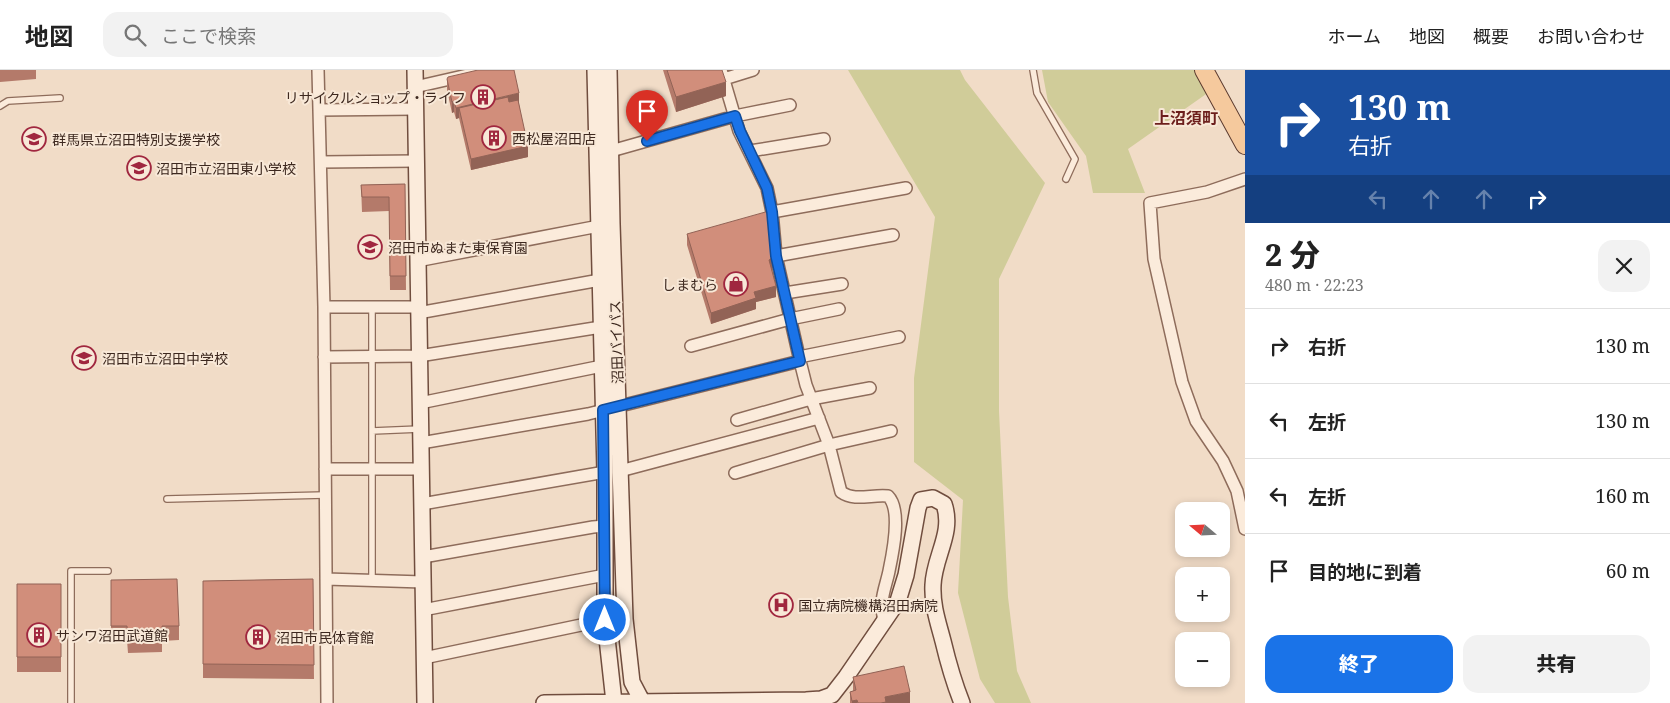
<!DOCTYPE html>
<html lang="ja">
<meta charset="utf-8">
<style>
:root{--surface:#fff;--page:#f2f2f2;--text:#222;--muted:#767676;--line:#e0e0e0;--accent:#1a73e8}
body{margin:0;font-family:"Noto Serif","Noto Sans JP",serif;background:var(--page);color:var(--text);height:100vh;display:flex;flex-direction:column;font-size:19px;white-space:nowrap}
*{box-sizing:border-box;margin:0}
p{font-size:16px;color:var(--muted)}
.icon{flex:none;width:28px;height:28px;fill:none;stroke:currentColor;stroke-width:2;stroke-linecap:round;stroke-linejoin:round}
.map{position:relative;flex:1;overflow:hidden}
.sheet{display:flex;flex-direction:column;background:var(--surface);width:425px}
.sheet>*{flex:none}
.top-card{background:#1a4fa0;color:#fff;overflow:hidden}
.needle{width:32px;rotate:289deg}
.buttons{position:absolute;left:1175px;top:432px;display:grid;gap:10px}
.buttons a{display:grid;place-items:center;width:55px;height:55px;border-radius:10px;background:var(--surface);box-shadow:0 2px 8px #0003;font-size:25px}
.pin{position:absolute;display:grid;place-items:center;width:42px;height:42px;color:#fff;margin:-51px -21px;border-radius:50% 50% 50% 0;rotate:-45deg;box-shadow:0 0 5px #0007}
.pin .icon{rotate:45deg}
.me{position:absolute;width:55px;margin:-28px;rotate:0deg;stroke-linejoin:round;filter:drop-shadow(0 0 4px #0008)}
.turn{display:flex;align-items:center;gap:18px;height:105px;padding:0 20px;font-size:22px}
.turn .icon{width:65px;height:65px;stroke-width:2.5}
.turn b{display:block;font-size:35px;line-height:42px}
.lanes{display:flex;align-items:center;height:48px;padding:0 20px;background:#0003;justify-content:center;gap:25px;direction:ltr}
.lanes .off{opacity:.35}
.round{display:grid;place-items:center;flex:none;width:52px;height:52px;border-radius:15px;background:var(--page)}
.overview{display:flex;align-items:center;justify-content:space-between;height:85px;padding:0 20px}
h1{font-size:30px;font-weight:800;line-height:38px}
.button{display:flex;gap:10px;margin-top:auto;padding:10px 20px}
.button a{flex:1;height:58px;border-radius:15px;background:var(--accent);color:#fff;font-size:20px;font-weight:800;line-height:58px;text-align:center}
.button a+a{background:var(--page);color:var(--text)}
ul{padding:0;list-style:none}
li{display:flex;align-items:center;gap:15px;height:75px;padding:0 20px;border-top:1px solid var(--line)}
li div{flex:1}
li b{display:block;font-size:19px}
li em{font-style:normal}
header{display:flex;align-items:center;gap:30px;box-sizing:border-box;height:70px;padding:0 25px;background:var(--surface);border-bottom:1px solid var(--line)}
header strong{font-size:24px}
nav{display:flex;gap:28px;margin-inline-start:auto;font-size:18px}
.search{width:350px;height:45px;background:var(--page);display:flex;align-items:center;gap:12px;box-sizing:border-box;padding:0 18px;border-radius:15px;color:var(--muted);font-size:19px}
main{display:flex;flex:1;min-height:0}
.map>svg:first-child{display:block}
</style>
<header>
<strong>地図</strong>
<div class="search"><svg class="icon" aria-label="search" viewBox="0 0 24 24"><circle cx="10" cy="10" r="6"/><path d="M15 15l6 6"/></svg>ここで検索</div>
<nav><a>ホーム</a><a>地図</a><a>概要</a><a>お問い合わせ</a></nav>
</header>
<main>
<div class="map">
<svg width="1245" height="633" viewBox="0 0 1245 633">
<rect width="100%" height="100%" fill="#f1dcc7"/>
<!-- green -->
<path fill="#d0cc99" d="M848,0H960L965,10L1045,113L999,209V341L1008,527L1017,601L1031,633H995L980,609L958,523L963,430L914,392V308L935,147Z
M1042,0H1197L1209,22L1128,79L1145,123H1093L1086,86L1048,32Z"/>
<g fill="none" stroke-linecap="round" stroke-linejoin="round">
<!-- lane casing -->
<g stroke="#8e6c5b" stroke-width="8">
<path id="lane" d="M1033,0L1037,23L1075,89L1066,109
M0,36L8,31L60,28
M372,237V510
M372,361L420,359
M167,429L325,425
M71,633V501H108"/>
</g>
<!-- street casing -->
<g stroke="#8e6c5b" stroke-width="14">
<path id="street" d="M318,0L324,237L327,633
M721,0L739,61L767,118L772,142L776,186L800,291L806,315L829,375L841,422C855,432 872,424 888,426C902,440 893,482 889,501C887,511 883,521 882,532C881,538 883,545 884,551
M724,9L753,0
M415,17L490,0
M319,40L415,39
M611,81L735,46L790,35
M750,81L824,69
M321,92L416,91
M1245,109L1207,122L1150,133L1154,189L1182,312L1196,351L1223,391L1237,421L1245,459
M772,142L906,118
M776,186L893,165
M417,191L599,156
M785,223L842,214
M324,237H418
M418,243L600,210
M691,276L790,249L839,239
M324,287L419,286L601,257
M799,287L899,267
M420,333L602,296
M737,350L811,329L870,318
M421,373L588,344L800,291
M325,399H421
M620,401L819,348
M735,403L829,375L891,361
M422,434L605,402
M423,487L593,457L605,456
M326,509L423,512
M423,540L605,505
M424,588L605,550"/>
</g>
<!-- secondary casing -->
<g stroke="#704d3e" stroke-width="18">
<path id="secondary" d="M415,0L425,633
M595,0L605,402V550L614,632
M609,0L612,154L625,549L632,612L642,631
M544,633L806,630L821,629L832,625L846,607L898,531L906,505L918,438L921,430L933,428L944,434C954,463 934,486 933,515C932,535 938,552 943,571C948,592 954,613 962,633"/>
</g>
<!-- primary casing -->
<g stroke="#5c3b2f" stroke-width="20">
<path id="primary" d="M1204,0L1245,75"/>
</g>
<!-- lane -->
<use href="#lane" stroke="#fbebdb" stroke-width="5.5"/>
<!-- street -->
<use href="#street" stroke="#fbebdb" stroke-width="11"/>
<!-- secondary -->
<use href="#secondary" stroke="#fbebdb" stroke-width="15"/>
<!-- primary -->
<use href="#primary" stroke="#f5c99d" stroke-width="18"/>
</g>
<!-- wall -->
<path fill="#b47a6a" d="M0,0H36V9L0,12Z
M663,0H722L726,26L676,42Z
M447,9L519,34L528,87L471,100L459,48L456,49L454,42L452,43L447,20Z
M405,114L406,220H390L389,141L362,142L361,115Z
M687,164L773,198L772,199L776,227L756,232V239L711,254L687,175Z
M313,509L314,609L203,608V511Z
M111,510L179,556V570L162,571V582L128,583L127,570H111Z
M17,514H61V602H17Z
M853,607L910,633H850V622L853,621Z"/>
<!-- shaded-wall -->
<path fill="#926356" d="M726,12V26L676,42V27Z
M519,23V34L461,47L459,38V48L456,49V38Z
M454,31V42L452,43V32Z
M528,76V87L471,100V89Z
M773,187V198L769,201V190Z
M776,216V227L756,232V239L711,254V243L754,222Z
M910,622V633H881L885,627Z
M857,630V633H852V631Z"/>
<!-- building -->
<path fill="#d18e7b" stroke="#926356" d="M478,0H514L519,23L456,38L454,31L452,32L447,9L448,7Z
M667,0H722L726,12L676,27Z
M508,27L509,32L518,30L528,76L471,89L459,38Z
M405,114L406,206H390L389,127H362L361,115Z
M769,141L773,187L769,190L776,216L754,222L756,228L711,243L687,164Z
M177,509L179,556H162V567L128,569L127,556H111V510Z
M313,509L314,595L203,594V511Z
M17,514H61V587H17Z
M904,596L910,622L885,627L886,632L881,633H858L857,630L852,631L850,622L856,620L853,607Z"/>
<g fill="none" stroke-linecap="round" stroke-linejoin="round">
<!-- route casing -->
<g stroke="#114b97" stroke-width="12">
<path id="route" d="M605,550L603,340L800,291L776,186L772,142L767,118L740,61L735,46L647,71"/>
</g>
<!-- route -->
<use href="#route" stroke="#1a73e8" stroke-width="9"/>
</g>
<!-- icons -->
<defs>
<g id="building-ring" transform="scale(1.25)"><circle r="9.5" fill="#f8e8d7" stroke="#a0273f" stroke-width="1.5"/><path d="M-4-6H4V6H1V3H-1V6H-4ZM-2.5-4.3h1.7v1.8h-1.7ZM.8-4.3h1.7v1.8H.8ZM-2.5-1h1.7V.8h-1.7ZM.8-1h1.7V.8H.8Z" fill="#a0273f"/></g>
<g id="school-ring" transform="scale(1.25)"><circle r="9.5" fill="#f8e8d7" stroke="#a0273f" stroke-width="1.5"/><path d="M0-5L7-2L0 1L-7-2ZM-4 1L0 2.5L4 1V4Q0 6-4 4Z" fill="#a0273f"/></g>
<g id="shop-ring" transform="scale(1.25)"><circle r="9.5" fill="#f8e8d7" stroke="#a0273f" stroke-width="1.5"/><path d="M-5-2.5h2.3a2.7 3.5 0 0 1 5.4 0H5L5.5 6h-11ZM-1.5-2.5h3a1.5 2.3 0 0 0-3 0Z" fill="#a0273f"/></g>
<g id="hospital-ring" transform="scale(1.25)"><circle r="9.5" fill="#f8e8d7" stroke="#a0273f" stroke-width="1.5"/><path d="M-5-5h3v3.5h4V-5h3V5h-3V1.5h-4V5h-3Z" fill="#a0273f"/></g>
</defs>
<g fill-rule="evenodd">
<use href="#building-ring" x="483" y="27"/>
<use href="#building-ring" x="494" y="68"/>
<use href="#school-ring" x="34" y="69"/>
<use href="#school-ring" x="139" y="98"/>
<use href="#school-ring" x="370" y="177"/>
<use href="#shop-ring" x="736" y="214"/>
<use href="#school-ring" x="84" y="288"/>
<use href="#hospital-ring" x="781" y="535"/>
<use href="#building-ring" x="39" y="565"/>
<use href="#building-ring" x="258" y="567"/>
</g>
<g text-anchor="middle" dominant-baseline="central" stroke-width="4" stroke-linejoin="round" paint-order="stroke">
<!-- poi labels -->
<g font-size="14" fill="#3d281f" stroke="#f8e8d7" text-anchor="start">
<text x="466" y="27" text-anchor="end">リサイクルショップ・ライフ</text>
<text x="512" y="68">西松屋沼田店</text>
<text x="52" y="69">群馬県立沼田特別支援学校</text>
<text x="156" y="98">沼田市立沼田東小学校</text>
<text x="388" y="177">沼田市ぬまた東保育園</text>
<text x="718" y="214" text-anchor="end">しまむら</text>
<text x="102" y="288">沼田市立沼田中学校</text>
<text x="798" y="535">国立病院機構沼田病院</text>
<text x="56" y="565">サンワ沼田武道館</text>
<text x="276" y="567">沼田市民体育館</text>
</g>
<!-- street labels -->
<g font-size="14" fill="#3d281f" stroke="#f8e8d7">
<text transform="translate(616 272) rotate(-92)">沼田バイパス</text>
</g>
<!-- quarter labels -->
<g font-size="16" font-weight="bold" fill="#6c1e1c" stroke="#f8e8d7">
<text x="1186" y="48">上沼須町</text>
</g>
</g>
</svg>
<div class="buttons">
<a><svg class="needle" viewBox="-14 -14 28 28"><path d="M0-13l5 13h-10z" fill="#e53935"/><path d="M0 13l5-13h-10z" fill="#767676"/></svg></a>
<a>+</a>
<a>−</a>
</div>
<div class="pin" style="left:647px;top:71px;background:#d93025"><svg class="icon" aria-label="arrive" viewBox="0 0 24 24"><path d="M6 21V4h12l-3 4 3 4H6"/></svg></div>
<svg class="me" style="left:605px;top:550px" viewBox="-20 -20 40 40"><circle r="17" fill="#1a73e8" stroke="#fff" stroke-width="3"/><path d="M0-11L8 9 0 5-8 9z" fill="#fff"/></svg>
</div>
<section class="sheet">
<div class="top-card">
<div class="turn"><svg class="icon" aria-label="right" viewBox="0 0 24 24"><path d="M7 20v-9h11M14 6l5 5-5 5"/></svg><div><b>130 m</b>右折</div></div>
<div class="lanes"><svg class="icon off" aria-label="left" viewBox="0 0 24 24"><path d="M17 20v-9H6M10 6l-5 5 5 5"/></svg><svg class="icon off" aria-label="ahead" viewBox="0 0 24 24"><path d="M12 20V5M6 11l6-6 6 6"/></svg><svg class="icon off" aria-label="ahead" viewBox="0 0 24 24"><path d="M12 20V5M6 11l6-6 6 6"/></svg><svg class="icon" aria-label="right" viewBox="0 0 24 24"><path d="M7 20v-9h11M14 6l5 5-5 5"/></svg></div>
</div>
<div class="overview"><div><h1>2 分</h1><p>480 m · 22:23</p></div><a class="round"><svg class="icon" aria-label="close" viewBox="0 0 24 24"><path d="M6 6l12 12M18 6L6 18"/></svg></a></div>
<ul>
<li><svg class="icon" aria-label="right" viewBox="0 0 24 24"><path d="M7 20v-9h11M14 6l5 5-5 5"/></svg><div><b>右折</b></div><em>130 m</em></li>
<li><svg class="icon" aria-label="left" viewBox="0 0 24 24"><path d="M17 20v-9H6M10 6l-5 5 5 5"/></svg><div><b>左折</b></div><em>130 m</em></li>
<li><svg class="icon" aria-label="left" viewBox="0 0 24 24"><path d="M17 20v-9H6M10 6l-5 5 5 5"/></svg><div><b>左折</b></div><em>160 m</em></li>
<li><svg class="icon" aria-label="arrive" viewBox="0 0 24 24"><path d="M6 21V4h12l-3 4 3 4H6"/></svg><div><b>目的地に到着</b></div><em>60 m</em></li>
</ul>
<div class="button"><a>終了</a><a>共有</a></div>
</section>
</main>
